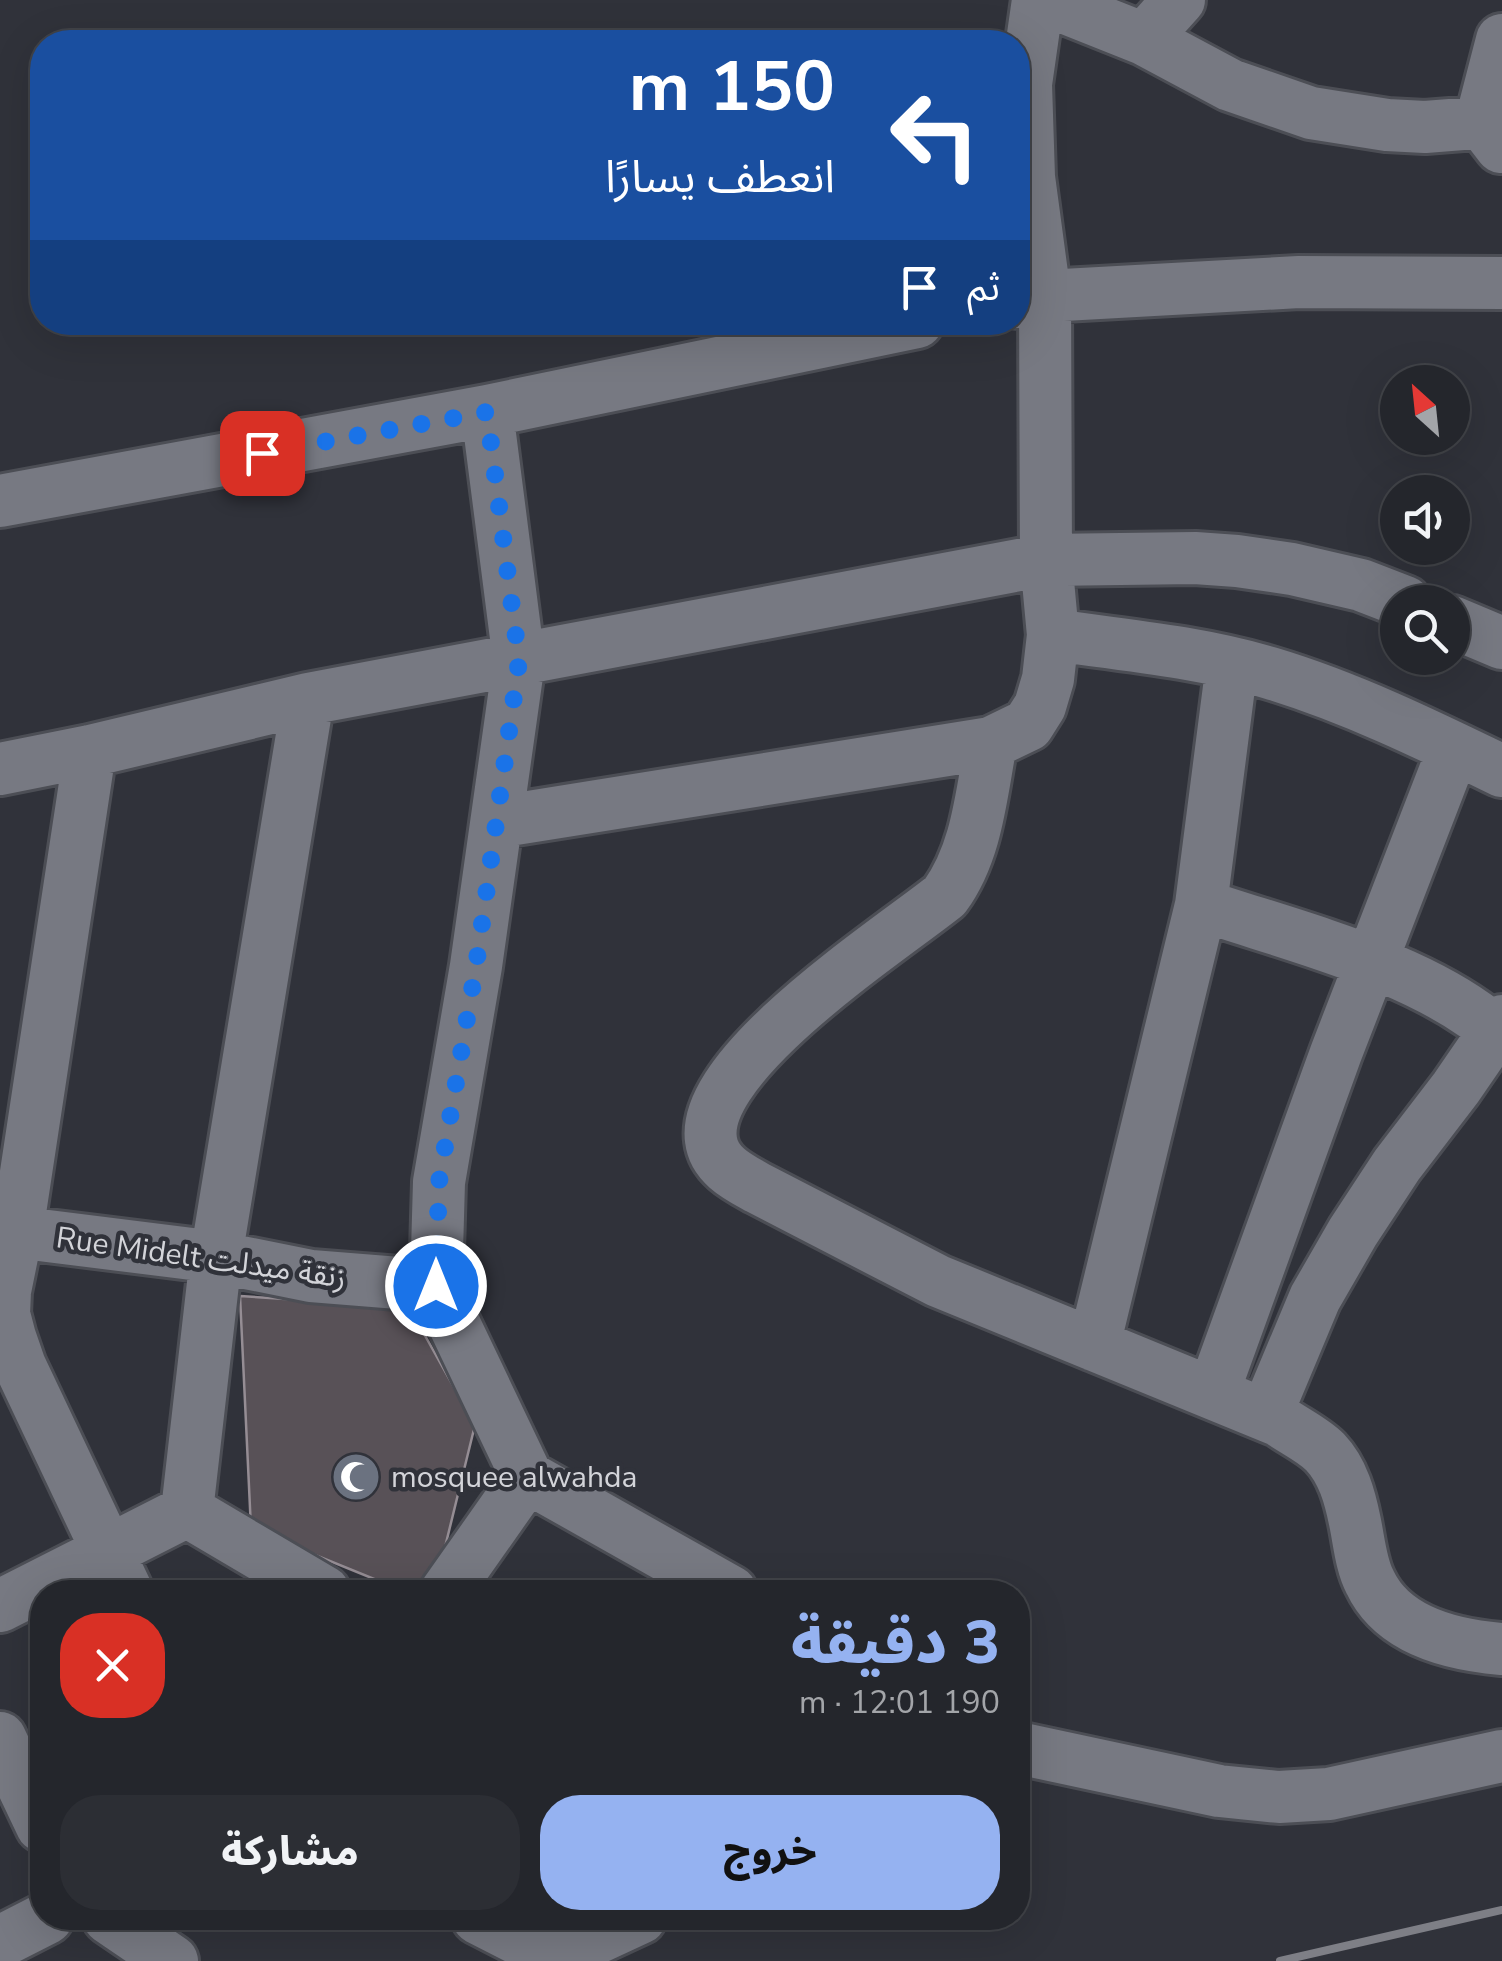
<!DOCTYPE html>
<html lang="ar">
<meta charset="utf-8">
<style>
:root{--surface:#24262c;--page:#2c2e34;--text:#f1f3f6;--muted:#a3a5a9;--line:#414348;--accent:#95b2f1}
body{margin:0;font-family:"Nunito Sans","Noto Sans Arabic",sans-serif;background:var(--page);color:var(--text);direction:rtl;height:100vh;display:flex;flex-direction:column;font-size:38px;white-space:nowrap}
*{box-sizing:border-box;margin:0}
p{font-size:32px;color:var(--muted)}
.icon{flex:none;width:55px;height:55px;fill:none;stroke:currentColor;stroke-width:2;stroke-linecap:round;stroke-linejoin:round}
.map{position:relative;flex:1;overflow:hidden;direction:ltr}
.details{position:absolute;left:30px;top:1580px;width:1000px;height:350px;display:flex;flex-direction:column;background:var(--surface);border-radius:40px;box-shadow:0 10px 40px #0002,0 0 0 2px var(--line);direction:rtl}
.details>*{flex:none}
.top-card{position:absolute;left:30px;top:30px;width:1000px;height:305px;border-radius:40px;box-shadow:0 10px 40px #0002,0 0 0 2px var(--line);direction:rtl;background:#1a4fa0;color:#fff;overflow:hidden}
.needle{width:65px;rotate:333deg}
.fabs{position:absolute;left:1380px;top:365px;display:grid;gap:20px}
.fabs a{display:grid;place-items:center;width:90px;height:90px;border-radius:50%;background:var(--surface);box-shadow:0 10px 40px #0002,0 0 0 2px var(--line);font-size:50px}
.pin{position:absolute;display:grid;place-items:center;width:85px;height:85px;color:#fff;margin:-42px;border-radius:20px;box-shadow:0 5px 15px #0006}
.me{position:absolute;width:110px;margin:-55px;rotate:0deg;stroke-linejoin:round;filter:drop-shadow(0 0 8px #0008)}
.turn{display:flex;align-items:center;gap:35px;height:210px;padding:0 30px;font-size:45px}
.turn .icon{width:130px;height:130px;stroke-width:2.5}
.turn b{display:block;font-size:70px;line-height:85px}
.then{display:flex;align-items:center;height:95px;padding:0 30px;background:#0003;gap:20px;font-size:38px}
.round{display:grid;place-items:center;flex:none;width:105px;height:105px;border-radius:40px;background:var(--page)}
.headline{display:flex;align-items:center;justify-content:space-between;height:170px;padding:0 30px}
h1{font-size:60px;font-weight:800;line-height:75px;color:var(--accent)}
.action{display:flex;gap:20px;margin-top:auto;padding:20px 30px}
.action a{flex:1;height:115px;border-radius:40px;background:var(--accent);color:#111;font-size:40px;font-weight:800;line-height:115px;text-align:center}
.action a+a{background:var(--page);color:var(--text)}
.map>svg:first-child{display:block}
</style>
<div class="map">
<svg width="1502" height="1961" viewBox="0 0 1502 1961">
<rect width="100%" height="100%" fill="#30323a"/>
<!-- building -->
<path fill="#585157" stroke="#958d94" stroke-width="2.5" d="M240,1296L409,1307L475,1425L434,1592H406L251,1529Z"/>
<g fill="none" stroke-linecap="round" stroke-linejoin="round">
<!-- minor casing -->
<g stroke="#4c4e55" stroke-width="58">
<path id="minor" d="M1046,0L1144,39L1230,85L1311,113L1387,125L1425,127L1502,121
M1144,39L1179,0
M1501,147L1481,121L1502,40
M1018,302L1045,296L1299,282L1502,283
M487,411L519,661L476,966L439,1182L436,1286L527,1477L731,1592
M0,501L487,411L917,322
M1452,622L1502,643
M1053,635C1125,645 1200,652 1270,673C1350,697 1428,735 1502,771
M991,743C981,796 977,852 945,896C890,940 700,1063 711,1140C714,1165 738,1177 758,1188L938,1281L1280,1421C1294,1431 1313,1440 1325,1452C1343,1471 1350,1497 1355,1522C1359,1541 1361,1565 1370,1582C1393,1631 1453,1645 1502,1649
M90,751L17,1232L5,1291L4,1314L10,1337L20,1366L127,1592
M0,769L90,751L308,699L1046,560L1195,558L1237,561L1292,569L1361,585L1405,602
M497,822L991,743L1028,725L1040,706L1048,679L1053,635L1046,560L1045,296L1029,177L1026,84L1038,0
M1201,905C1295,937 1428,968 1502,1037
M0,1230L216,1257L311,1276L436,1286
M1094,1345L1201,905L1232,664
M1213,1393L1336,1053L1454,748
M1266,1415L1315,1298L1353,1232L1397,1165L1456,1088L1502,1021
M187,1511L216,1257L308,699
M187,1511L324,1592
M446,1592L527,1477
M0,1606L187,1511
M0,1738L42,1826
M1018,1748L1219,1791L1279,1797L1329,1794L1502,1756
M109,1918L172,1961
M478,1918L554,1957
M0,1942L47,1918
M547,1961L640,1918"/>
</g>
<!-- minor -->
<use href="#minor" stroke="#777982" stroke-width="52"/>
<!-- rail -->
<path stroke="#7e7f86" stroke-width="8" d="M1280,1961L1502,1910"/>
</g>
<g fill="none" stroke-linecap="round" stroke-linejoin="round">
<!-- route -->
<path stroke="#1a73e8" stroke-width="18" stroke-dasharray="0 32.4" d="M262,453L487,412L519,661L476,966L439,1182L436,1286"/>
</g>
<!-- icons -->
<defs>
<g id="mosque-disc" transform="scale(2.5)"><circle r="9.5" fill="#6b7280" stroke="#30323a"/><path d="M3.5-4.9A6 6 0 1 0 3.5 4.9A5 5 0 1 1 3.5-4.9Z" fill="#fff"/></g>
</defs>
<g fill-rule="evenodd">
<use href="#mosque-disc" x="356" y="1477"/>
</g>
<g text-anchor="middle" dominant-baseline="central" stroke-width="9" stroke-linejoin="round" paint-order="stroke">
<!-- street labels -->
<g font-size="30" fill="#d3d4d9" stroke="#30323a">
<text transform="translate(201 1258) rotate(8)">Rue Midelt زنقة ميدلت</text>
</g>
<!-- poi labels -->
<g font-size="30" fill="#d3d4d9" stroke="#30323a" text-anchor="start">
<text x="391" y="1477">mosquee alwahda</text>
</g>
</g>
</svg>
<div class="fabs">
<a><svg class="needle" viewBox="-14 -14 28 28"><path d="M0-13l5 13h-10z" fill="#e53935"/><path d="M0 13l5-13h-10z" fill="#a3a5a9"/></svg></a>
<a><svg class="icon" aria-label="sound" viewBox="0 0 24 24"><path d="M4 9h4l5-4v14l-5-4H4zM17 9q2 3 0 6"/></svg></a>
<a><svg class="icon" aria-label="search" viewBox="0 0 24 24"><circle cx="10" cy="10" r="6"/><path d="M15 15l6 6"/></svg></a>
</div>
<div class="pin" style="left:262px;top:453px;background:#d93025"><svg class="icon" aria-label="arrive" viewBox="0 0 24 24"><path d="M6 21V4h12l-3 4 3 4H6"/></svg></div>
<svg class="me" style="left:436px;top:1286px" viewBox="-20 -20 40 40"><circle r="17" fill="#1a73e8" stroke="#fff" stroke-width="3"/><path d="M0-11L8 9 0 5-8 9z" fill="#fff"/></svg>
<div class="top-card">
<div class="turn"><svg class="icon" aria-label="left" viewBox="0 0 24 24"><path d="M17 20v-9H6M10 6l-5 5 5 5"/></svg><div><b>150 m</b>انعطف يسارًا</div></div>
<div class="then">ثم<svg class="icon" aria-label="arrive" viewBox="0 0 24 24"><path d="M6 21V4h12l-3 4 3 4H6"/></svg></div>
</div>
<section class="details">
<div class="headline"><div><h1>3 دقيقة</h1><p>190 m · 12:01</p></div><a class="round" style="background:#d93025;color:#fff"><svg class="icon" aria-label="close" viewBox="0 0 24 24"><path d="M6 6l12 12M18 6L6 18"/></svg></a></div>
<div class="action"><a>خروج</a><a>مشاركة</a></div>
</section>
</div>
